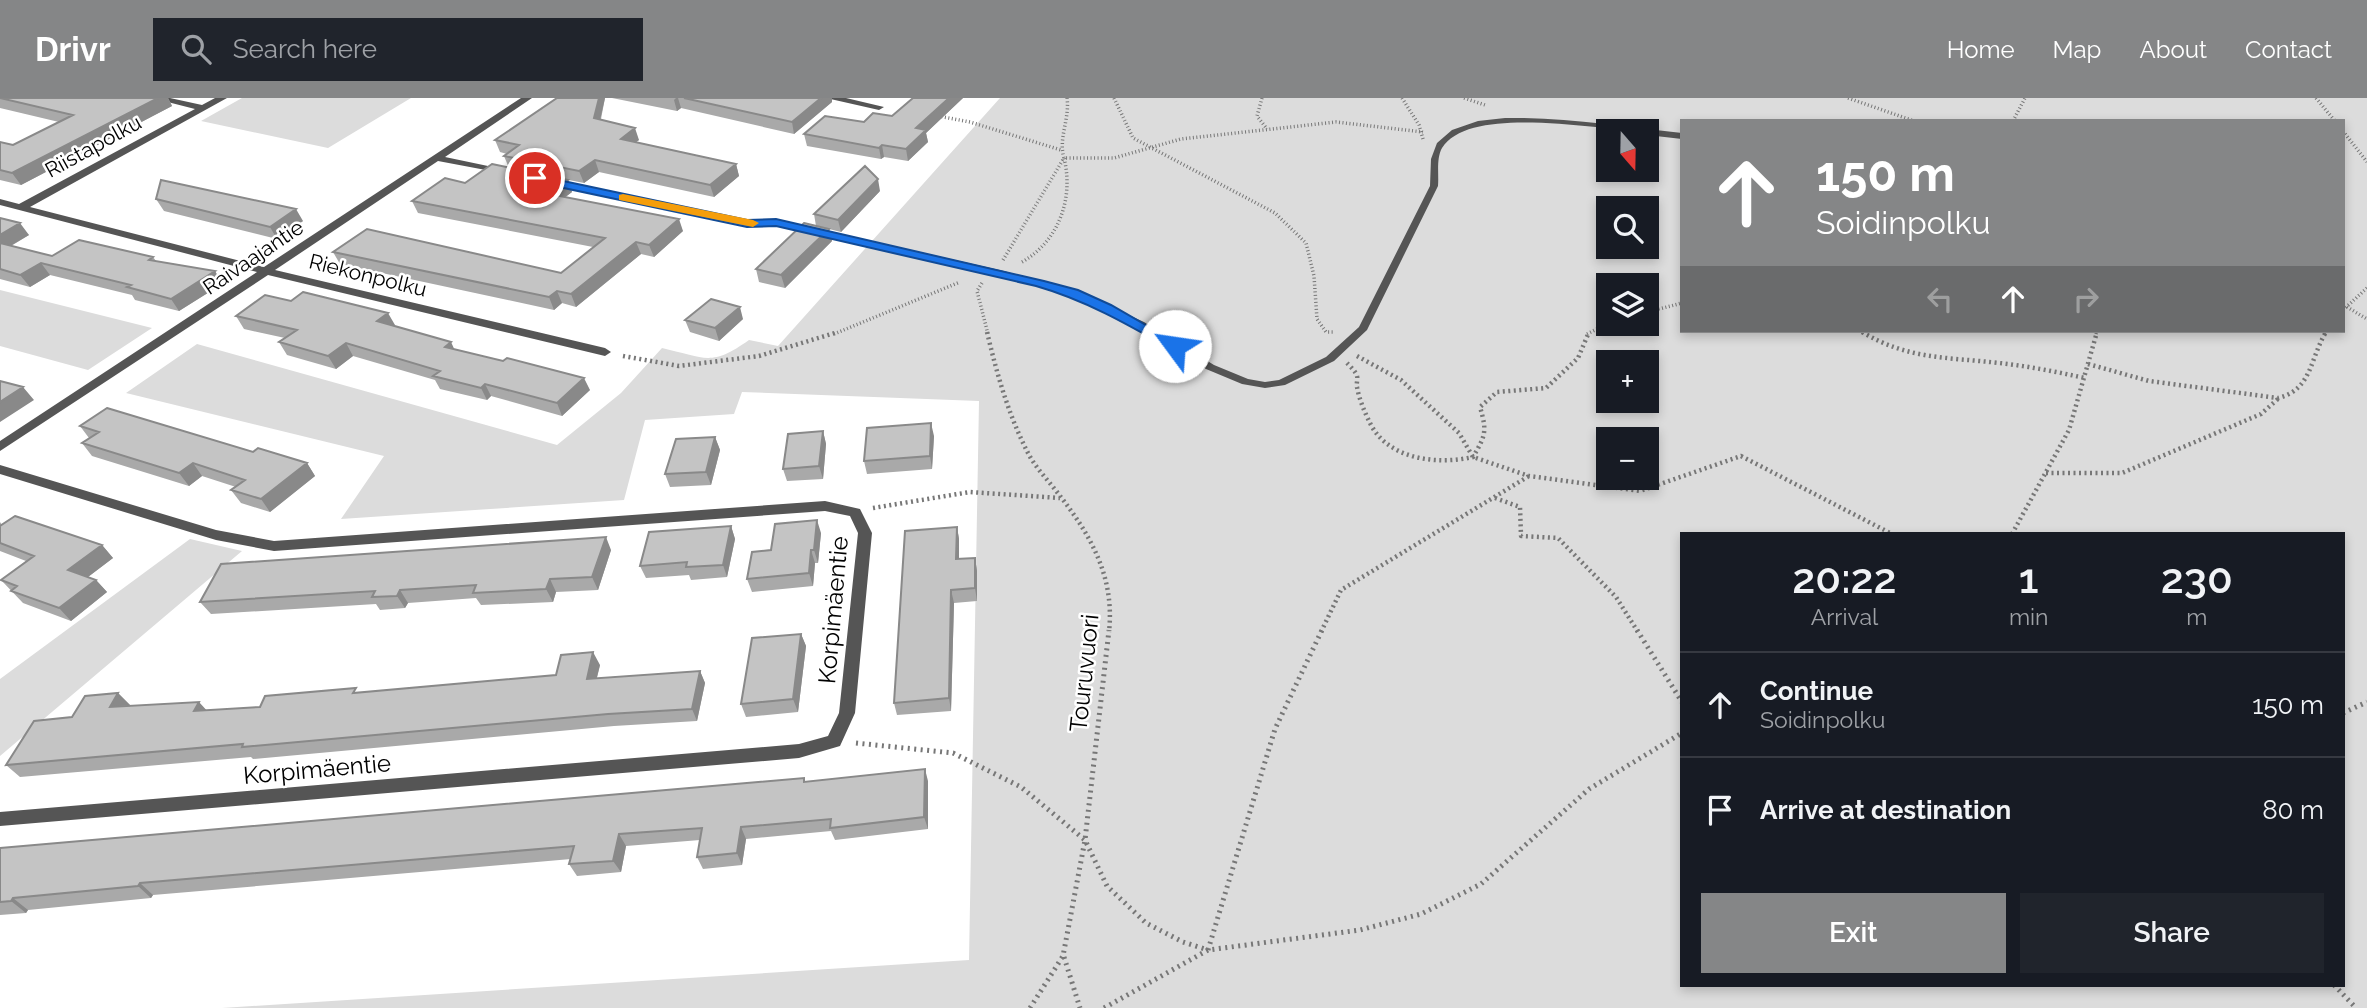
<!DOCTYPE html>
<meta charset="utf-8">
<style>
:root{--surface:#171b24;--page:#20242c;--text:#f1f3f6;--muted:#9ea1a6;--line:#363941;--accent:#858687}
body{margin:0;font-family:Raleway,sans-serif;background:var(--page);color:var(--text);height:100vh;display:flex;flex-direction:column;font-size:26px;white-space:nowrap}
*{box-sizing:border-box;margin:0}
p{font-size:23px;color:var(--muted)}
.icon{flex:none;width:38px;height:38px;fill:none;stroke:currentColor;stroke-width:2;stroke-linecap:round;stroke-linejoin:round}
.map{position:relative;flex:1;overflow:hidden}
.drawer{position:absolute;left:1680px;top:434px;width:665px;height:455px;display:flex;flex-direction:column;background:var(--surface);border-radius:0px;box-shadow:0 4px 10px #0003}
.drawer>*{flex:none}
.guide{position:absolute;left:1680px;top:21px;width:665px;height:214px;border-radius:0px;box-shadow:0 4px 10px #0003;background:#858687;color:#fff;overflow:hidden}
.needle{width:46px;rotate:160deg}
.buttons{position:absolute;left:1596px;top:21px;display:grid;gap:14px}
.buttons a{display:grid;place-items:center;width:63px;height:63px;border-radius:0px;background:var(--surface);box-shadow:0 4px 10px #0003;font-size:35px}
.pin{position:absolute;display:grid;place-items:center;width:60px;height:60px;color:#fff;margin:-30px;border:4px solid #fff;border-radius:50%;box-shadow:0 2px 7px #0007}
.me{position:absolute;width:77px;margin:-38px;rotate:301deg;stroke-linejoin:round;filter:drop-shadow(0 0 5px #0008)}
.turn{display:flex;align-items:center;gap:24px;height:147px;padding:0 21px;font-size:32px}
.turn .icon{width:91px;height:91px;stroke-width:2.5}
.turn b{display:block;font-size:49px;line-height:60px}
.lanes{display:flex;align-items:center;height:66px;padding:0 21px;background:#0003;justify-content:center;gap:35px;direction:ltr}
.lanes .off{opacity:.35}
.eta{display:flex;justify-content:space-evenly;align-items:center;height:119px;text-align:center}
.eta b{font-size:42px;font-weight:600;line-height:49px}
.button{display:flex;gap:14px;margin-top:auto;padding:14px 21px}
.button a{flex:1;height:80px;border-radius:0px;background:var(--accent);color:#fff;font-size:28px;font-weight:600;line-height:80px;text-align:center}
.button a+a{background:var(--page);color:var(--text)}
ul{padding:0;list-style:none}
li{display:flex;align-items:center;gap:21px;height:105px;padding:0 21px;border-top:2px solid var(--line)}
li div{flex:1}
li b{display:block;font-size:26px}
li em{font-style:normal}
header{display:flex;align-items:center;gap:42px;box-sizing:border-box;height:98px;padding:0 35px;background:var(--accent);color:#fff}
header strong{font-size:33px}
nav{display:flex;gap:38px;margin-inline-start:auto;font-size:24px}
.search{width:490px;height:63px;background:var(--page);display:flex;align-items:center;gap:18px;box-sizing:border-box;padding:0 24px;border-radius:0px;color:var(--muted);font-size:26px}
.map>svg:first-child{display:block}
</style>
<header>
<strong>Drivr</strong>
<div class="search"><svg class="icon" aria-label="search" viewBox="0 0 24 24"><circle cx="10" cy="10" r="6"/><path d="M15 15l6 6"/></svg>Search here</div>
<nav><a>Home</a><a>Map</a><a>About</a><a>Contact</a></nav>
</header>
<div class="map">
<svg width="2367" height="910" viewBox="0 0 2367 910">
<rect width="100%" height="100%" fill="#fff"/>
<!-- green -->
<path fill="#dcdcdc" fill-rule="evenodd" d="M242,0H411L328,50L201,23Z
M1000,0H2367V910H222L969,862L979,303L742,294L734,316L645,322L624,402L341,421L384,358L126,295L197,246L557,347L621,295L662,250C706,260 711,269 749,242L778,248ZM1682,23H2343V233H1682ZM1608,33H1647V72H1608ZM1608,110H1647V149H1608ZM1608,187H1647V226H1608ZM1608,264H1647V303H1608ZM1608,341H1647V380H1608ZM1682,436H2343V887H1682Z
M0,192L152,230L88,272L0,248Z
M190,441L242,453L0,658V581Z"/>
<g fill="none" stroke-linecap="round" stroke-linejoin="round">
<!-- path-far2 -->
<path stroke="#777" stroke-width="3.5" stroke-dasharray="1 2.5" stroke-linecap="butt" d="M1114,0L1133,40L1275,115L1306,145L1314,178L1317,221L1326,234H1333
M1262,0L1257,18L1267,31
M1402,0L1419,27L1423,41
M1464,0L1485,7
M1848,0L1914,23
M2316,0L2335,23
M938,18L970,24L1061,52
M2013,23L2025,0
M2343,33L2367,64
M1003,162L1064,60C1058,40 1070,21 1067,0
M1022,164C1059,143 1074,100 1064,60H1114L1181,41L1336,24L1423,34
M982,185L977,193L988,236
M2347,209L2367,221
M2343,212L2367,190
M1647,219L1659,211L1682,205
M1860,233L1865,236
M834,236L960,184
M1587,236L1603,228L1634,226
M2096,236L2097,233
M2325,236L2327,233"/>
<!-- path-far1 -->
<path stroke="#777" stroke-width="4.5" stroke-dasharray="2 3.5" stroke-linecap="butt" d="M987,234C997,276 1008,316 1028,355C1035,369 1047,381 1057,394C1090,436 1115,478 1109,534
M1862,234C1909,262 1948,259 1999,265C2028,268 2057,274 2085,280
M623,258L679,268L759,258L838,234
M1357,258L1401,282L1459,335L1473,359L1529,378L1640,393L1741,358L1892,436
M1347,265C1350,268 1356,274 1357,278C1358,282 1356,286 1357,289C1359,301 1365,315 1370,325C1388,362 1438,367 1473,359C1486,337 1487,333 1480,309L1497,294L1546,290L1578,260L1589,234
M2088,266L2149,283L2278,300C2312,292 2310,260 2326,234
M2046,375H2122L2261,316L2279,300
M1495,400L1520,409L1521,438L1558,440L1616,499L1638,534
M873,410L970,394L1060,400
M2012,436L2069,332L2097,234
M1321,534L1341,492L1529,378"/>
<!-- path -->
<path stroke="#777" stroke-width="5" stroke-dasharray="2 4.5" stroke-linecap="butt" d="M1637,532L1682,604
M2343,615L2367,604
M856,645L953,655L1021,689L1085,742L1107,788L1146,825L1183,844L1208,852
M1208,852L1275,631L1322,532
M1064,859L1080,910
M2334,887L2356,910
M1030,910L1063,858L1085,742L1109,532
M1104,910L1208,852L1360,832L1421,816L1481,786L1589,691L1682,635"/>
<!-- service -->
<path fill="#555" fill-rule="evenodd" d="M1505,20C1565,19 1623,29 1682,35V41L1647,37V33C1601,33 1470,5 1442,50C1436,61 1439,76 1438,88L1367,232L1334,263L1285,287L1265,290L1242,286L1206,271L1136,228L1070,197L1002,178L776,128H747L742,125L747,122H776L1004,173L1076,193L1144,224L1214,267L1248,281L1265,284L1279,282L1326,259L1359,229L1430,88L1431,61L1437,45L1452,32L1478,23Z"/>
<!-- minor -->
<path fill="#555" fill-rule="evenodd" d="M152,0H170L202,7L215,0H227L30,109L264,169L521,0H532L445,59L507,72V76L438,63L275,172L605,250L611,254L605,258L268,177L0,353V343L257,174L0,107V101L19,106L195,11Z
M826,0H846L884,9L879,12Z
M554,81L747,122L752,125L747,128L550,86L549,84Z
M0,367L216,432L274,443L825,403L860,411L872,435L855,615L840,648L799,660L0,728V714L799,646L828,638L839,615L858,435L850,418L825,413L274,453L216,442L0,376Z"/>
</g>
<!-- wall -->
<path fill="#a9a9a9" d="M0,0H168L172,8L21,87L0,82V44L13,47L59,24L0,10Z
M557,0H605L601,21L639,42L636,44L736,66L739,78L714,99L599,74L584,85L509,70L504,58L507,56L500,54L495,42Z
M612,0H832V4L794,36L681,10L677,13Z
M913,0H963L926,35L928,44L908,63L884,59L881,61L807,48L804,36L892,18Z
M568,82L572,94L565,99L683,133L654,159L641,156L576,209L562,205L554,212L340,166L333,154L561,175L593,149L418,115L412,103L465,85Z
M880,93L841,134L829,131L832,143L785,190L759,184L756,171L816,128L814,116Z
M156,101L303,123L277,141L164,113Z
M0,120L29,137L11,148L52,158L153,159L156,163L215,173L222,186L179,213L135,202L132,197L50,177L30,189L0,181Z
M236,218L395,227L394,228L455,252L590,292L562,318L491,298L487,302L440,291L435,282L353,258L336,271L287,257L279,244L285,240L244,231Z
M743,221L719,243L690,234L685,222Z
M80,328L253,354L307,365L315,378L270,414L241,405L231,392L236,389L202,378L189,388L92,358L82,345L89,340Z
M823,333L826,346L823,381L787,383L783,371Z
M934,338L932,371L867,376L864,363Z
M715,339L720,352L711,387L670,389L665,376Z
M0,424L2,427L102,447L113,460L88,479L96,482L107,494L71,523L23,505L1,482L26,463L0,453Z
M731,428L735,441L727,479L691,482L689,477L646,480L640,468Z
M957,429L959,441V461L975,460L977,473V503L954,505L951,613L897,617L894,605Z
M821,435L818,465H815L813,488L752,494L747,481L771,452Z
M611,452L598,492L556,494L553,504L481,507L476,500L408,505L405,510L380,512L376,506L211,516L200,504Z
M801,536L806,548L798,614L746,619L741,606Z
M600,567L597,580L700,573L705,585L697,623L614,628L253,661L251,659L20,679L6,667L72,619L118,595L130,607L207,612L260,609L359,595L556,577Z
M806,683H928V731L835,742L831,733L746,741L742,767L703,771L697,759L700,742L626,748L621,774L577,778L569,766L571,761L153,797L151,800L28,812L26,815L0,817V750Z"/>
<!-- shaded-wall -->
<path fill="#898989" d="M158,0H168L172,8L21,87L12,75Z
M599,0H605L598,31L594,20Z
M676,0H678L681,10L677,13L674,2Z
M821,0H832V4L794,36L792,24Z
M949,0H963L926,35L928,44L908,63L906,51L916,30Z
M635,30L639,42L625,52L621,41Z
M882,47L884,59L881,61L879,50Z
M595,62L599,74L584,85L579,73Z
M736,66L739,78L714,99L710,87Z
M878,81L880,93L841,134L838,122Z
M568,82L572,94L554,108L549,96Z
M296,111L303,123L277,141L270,129Z
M679,121L683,133L654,159L649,147Z
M20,125L29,137L0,154V137Z
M829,131L832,143L785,190L781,177Z
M636,144L641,156L576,209L571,196Z
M41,165L50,177L30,189L20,177Z
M215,173L222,186L179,213L171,201Z
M557,193L562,205L554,212L549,199Z
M740,209L743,221L719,243L715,230Z
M388,215L395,227L383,236L377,223Z
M451,244L457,257L445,249Z
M346,245L353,258L336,271L328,258Z
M584,280L590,292L562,318L557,305Z
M485,286L491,298L487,302L481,290Z
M23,289L34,302L0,324V304Z
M931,325L934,338L932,371L930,358Z
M823,333L826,346L823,381L819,368Z
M715,339L720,352L711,387L706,374Z
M193,365L202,378L189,388L179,375Z
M307,365L315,378L270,414L261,401Z
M817,422L821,435L818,465L814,452Z
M731,428L735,441L727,479L723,467Z
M957,429L959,441V474L956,461Z
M606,439L611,452L598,492L592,479Z
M102,447L113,460L80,485L68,472Z
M811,452L815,465L813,488L809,475Z
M975,460L977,473V503L975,490Z
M550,481L556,494L553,504L546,491Z
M96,482L107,494L71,523L59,510Z
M400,492L408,505L405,510L397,498Z
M951,492L954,505L951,613L949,600Z
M801,536L806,548L798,614L793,601Z
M593,554L600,567L593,594L587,581Z
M700,573L705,585L697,623L692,611Z
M118,595L130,607L110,609Z
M199,604L210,616L194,613Z
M925,671L928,683V731L924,719Z
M741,729L746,741L742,767L737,755Z
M619,736L626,748L621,774L613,763Z
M140,785L153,797L151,800L138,788Z
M13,800L28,812L26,815L11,803Z"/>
<!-- building -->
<path fill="#c4c4c4" stroke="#898989" stroke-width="2" d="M0,0H158L12,75L0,72V44L13,47L73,17Z
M557,0H599L594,20L635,30L621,41L736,66L710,87L595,62L579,73L504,58L519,47L495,42Z
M684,0H821L792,24Z
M913,0H949L916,30L926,32L906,51L882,47L879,50L804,36L825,18L864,24L873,15L892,18Z
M492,66L568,82L549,96L679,121L649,147L636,144L571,196L557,193L549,199L333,154L367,131L561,175L605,140L412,103L445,80L465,85Z
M865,68L878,81L838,122L814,116Z
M161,82L296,111L270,129L156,101Z
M0,120L20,125L0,137Z
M804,125L829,131L781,177L756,171Z
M79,142L153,159L149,162L215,173L171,201L127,189L131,187L41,165L20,177L0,171V145L52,158Z
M303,194L388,215L377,223L451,244L445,249L503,263L507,260L584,280L557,305L485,286L481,290L433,278L440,273L346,245L328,258L279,244L297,232L236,218L265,197L291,203Z
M711,201L740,209L715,230L685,222Z
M0,283L23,289L0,304Z
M107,310L253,354L258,350L307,365L261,401L231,392L245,382L193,365L179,375L82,345L99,334L80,328Z
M931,325L930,358L864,363L867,330Z
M823,333L819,368L783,371L788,336Z
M715,339L706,374L665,376L676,341Z
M15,418L102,447L68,472L96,482L59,510L11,493L17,488L1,482L34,458L0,445V428Z
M817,422L814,452H811L809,475L747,481L752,454L771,452L775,426Z
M731,428L723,467L686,469L687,464L640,468L649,434Z
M957,429L956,461L975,460V490L951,492L949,600L894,605L905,433Z
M606,439L592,479L550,481L546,491L473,495L476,487L400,492L397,498L372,499L375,493L200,504L221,466Z
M801,536L793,601L741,606L752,540Z
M593,554L587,581L700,573L692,611L608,616L242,649L243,646L6,667L34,623L72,619L85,598L118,595L110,609L199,604L194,613L260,609L265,598L356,590L353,595L556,577L561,557Z
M925,671L924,719L830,730L831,721L741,729L737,755L697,759L702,730L619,736L613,763L569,766L574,748L140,785L138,788L13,800L11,803L0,804V750L804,680V684Z"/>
<!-- route -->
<path fill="#1a73e8" stroke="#114b97" stroke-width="2" d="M535,77L747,122L776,121L1044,183L1078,192L1111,207L1182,248L1175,252L1171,251C1127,226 1085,202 1036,188L776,128L747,129L531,83L529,80Z"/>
<!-- slow -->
<path fill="#f59e0b" d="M623,96L753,122L759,125L753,129L619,102V97Z"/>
<g text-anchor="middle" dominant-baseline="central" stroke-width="5" stroke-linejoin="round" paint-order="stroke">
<!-- far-street labels -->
<g font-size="21" fill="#000" stroke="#fff">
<text transform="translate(93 48) rotate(-29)">Riistapolku</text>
<text transform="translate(253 159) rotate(-34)">Raivaajantie</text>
<text transform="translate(368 177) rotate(14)">Riekonpolku</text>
</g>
<!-- street labels -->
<g font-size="24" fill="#000" stroke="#fff">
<text transform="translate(833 512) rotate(-85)">Korpimäentie</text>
<text transform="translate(1084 575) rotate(-84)">Touruvuori</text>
<text transform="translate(317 671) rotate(-5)">Korpimäentie</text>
</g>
</g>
</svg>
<div class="buttons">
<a><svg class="needle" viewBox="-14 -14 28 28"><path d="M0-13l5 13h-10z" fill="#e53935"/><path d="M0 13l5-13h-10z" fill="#9ea1a6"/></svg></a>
<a><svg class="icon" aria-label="search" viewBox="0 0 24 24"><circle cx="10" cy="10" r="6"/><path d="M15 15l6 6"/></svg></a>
<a><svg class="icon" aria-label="layers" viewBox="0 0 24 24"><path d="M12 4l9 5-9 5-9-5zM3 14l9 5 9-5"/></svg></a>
<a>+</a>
<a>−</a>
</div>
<div class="pin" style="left:535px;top:80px;background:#d93025"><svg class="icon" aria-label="arrive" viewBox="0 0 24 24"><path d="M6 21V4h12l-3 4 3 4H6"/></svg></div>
<svg class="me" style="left:1175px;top:248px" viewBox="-20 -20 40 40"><circle r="19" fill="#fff"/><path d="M0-13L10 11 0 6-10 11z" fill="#1a73e8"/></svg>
<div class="guide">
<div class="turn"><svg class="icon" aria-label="ahead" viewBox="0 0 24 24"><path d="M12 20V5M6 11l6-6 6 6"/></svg><div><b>150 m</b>Soidinpolku</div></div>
<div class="lanes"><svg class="icon off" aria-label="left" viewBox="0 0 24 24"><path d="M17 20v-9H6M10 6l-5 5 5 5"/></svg><svg class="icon" aria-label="ahead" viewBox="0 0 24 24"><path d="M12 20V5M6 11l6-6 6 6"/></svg><svg class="icon off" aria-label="right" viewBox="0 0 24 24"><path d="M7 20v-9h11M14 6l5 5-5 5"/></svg></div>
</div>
<section class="drawer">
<div class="eta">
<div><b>20:22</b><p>Arrival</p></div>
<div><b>1</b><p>min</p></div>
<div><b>230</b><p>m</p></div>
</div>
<ul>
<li><svg class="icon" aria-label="ahead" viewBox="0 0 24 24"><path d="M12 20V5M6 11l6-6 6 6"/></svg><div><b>Continue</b><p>Soidinpolku</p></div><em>150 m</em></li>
<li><svg class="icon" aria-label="arrive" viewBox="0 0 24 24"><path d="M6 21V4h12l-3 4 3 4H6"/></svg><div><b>Arrive at destination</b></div><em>80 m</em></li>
</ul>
<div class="button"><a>Exit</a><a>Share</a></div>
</section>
</div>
